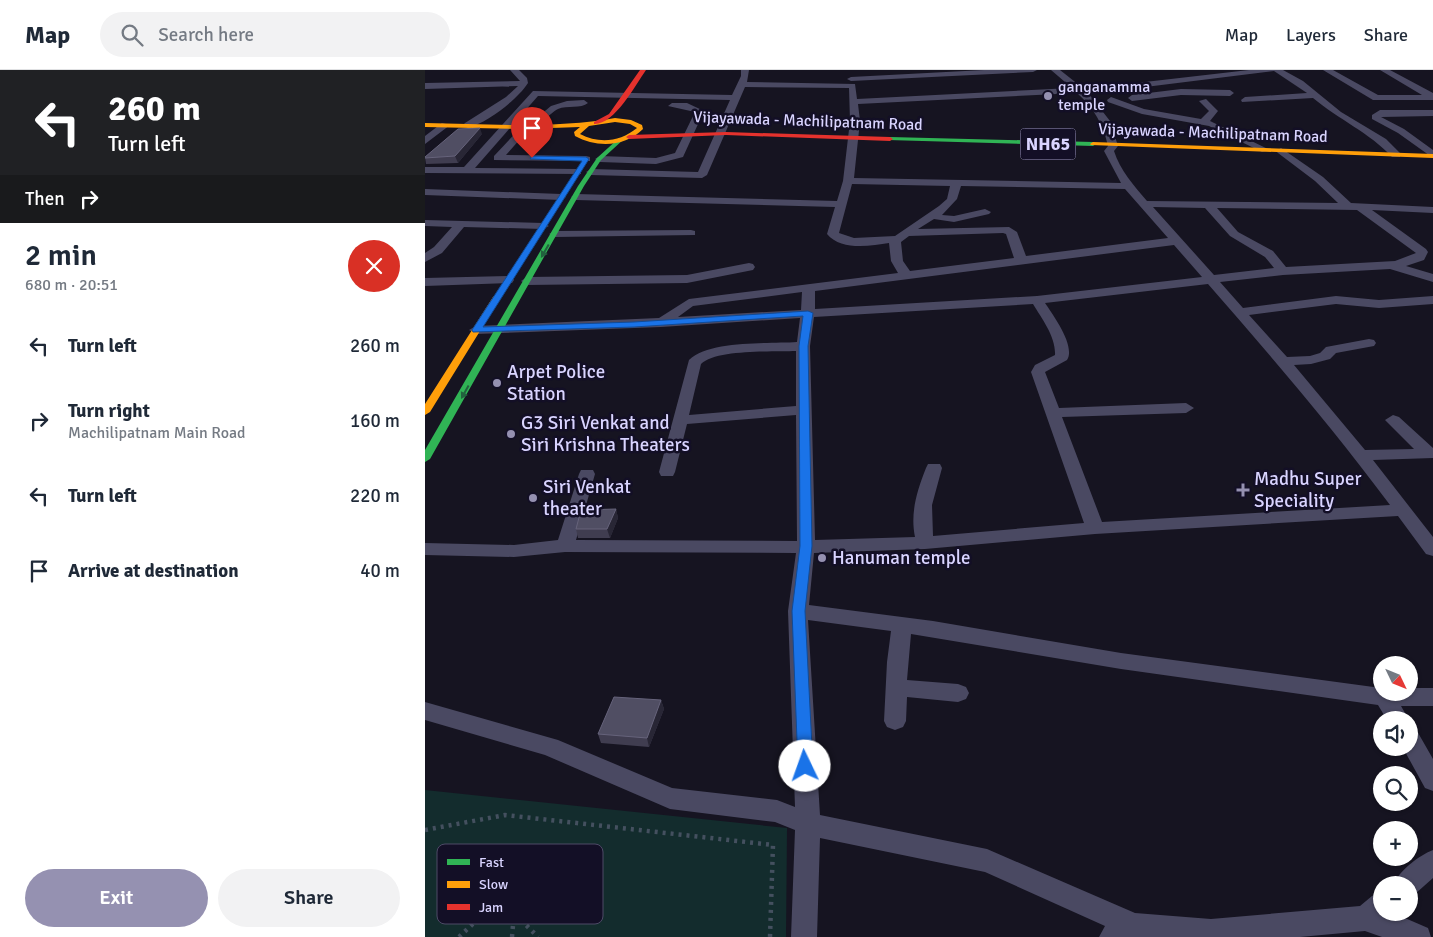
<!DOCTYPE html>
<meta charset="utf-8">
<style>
:root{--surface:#fff;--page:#f2f2f3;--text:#1f2937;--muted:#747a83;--line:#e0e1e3;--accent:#9591b1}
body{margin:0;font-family:Signika,sans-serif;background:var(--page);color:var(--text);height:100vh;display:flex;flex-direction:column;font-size:19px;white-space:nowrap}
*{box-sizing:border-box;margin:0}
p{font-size:16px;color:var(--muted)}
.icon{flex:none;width:28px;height:28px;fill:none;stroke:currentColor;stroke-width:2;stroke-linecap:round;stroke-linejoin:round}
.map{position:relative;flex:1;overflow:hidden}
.panel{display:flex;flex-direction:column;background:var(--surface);width:425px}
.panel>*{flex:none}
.hud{background:#202124;color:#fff;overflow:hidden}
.needle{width:32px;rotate:133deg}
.fabs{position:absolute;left:948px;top:586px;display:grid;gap:10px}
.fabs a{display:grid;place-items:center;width:45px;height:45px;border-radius:50%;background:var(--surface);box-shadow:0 1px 4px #0004;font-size:25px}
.pin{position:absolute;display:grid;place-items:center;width:42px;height:42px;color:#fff;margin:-51px -21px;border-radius:50% 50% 50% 0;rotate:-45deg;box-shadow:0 0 5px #0007}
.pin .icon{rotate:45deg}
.me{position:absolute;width:55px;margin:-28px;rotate:357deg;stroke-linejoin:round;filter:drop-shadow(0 0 4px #0008)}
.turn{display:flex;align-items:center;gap:18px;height:105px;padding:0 25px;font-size:22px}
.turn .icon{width:65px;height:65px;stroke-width:2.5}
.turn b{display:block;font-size:35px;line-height:42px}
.then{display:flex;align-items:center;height:48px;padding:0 25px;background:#0003;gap:10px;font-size:19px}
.round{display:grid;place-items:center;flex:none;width:52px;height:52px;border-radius:26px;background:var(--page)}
.head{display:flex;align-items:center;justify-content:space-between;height:85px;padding:0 25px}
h1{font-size:30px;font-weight:600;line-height:38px}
.primary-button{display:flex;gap:10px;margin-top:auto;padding:10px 25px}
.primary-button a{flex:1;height:58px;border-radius:30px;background:var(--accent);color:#fff;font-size:20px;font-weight:600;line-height:58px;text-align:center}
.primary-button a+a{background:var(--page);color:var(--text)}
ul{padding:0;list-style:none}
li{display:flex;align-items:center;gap:15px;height:75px;padding:0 25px}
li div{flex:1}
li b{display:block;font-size:19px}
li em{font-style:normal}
header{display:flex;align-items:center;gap:30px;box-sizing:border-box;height:70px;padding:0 25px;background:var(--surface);border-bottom:1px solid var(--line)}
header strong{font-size:24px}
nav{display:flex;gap:28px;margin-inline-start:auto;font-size:18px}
.search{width:350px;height:45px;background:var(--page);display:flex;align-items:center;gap:12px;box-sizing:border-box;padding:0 18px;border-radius:28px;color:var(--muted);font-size:19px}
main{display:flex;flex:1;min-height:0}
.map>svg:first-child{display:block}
</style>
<header>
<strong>Map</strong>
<div class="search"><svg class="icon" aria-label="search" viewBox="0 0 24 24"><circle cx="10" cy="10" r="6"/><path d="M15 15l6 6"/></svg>Search here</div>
<nav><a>Map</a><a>Layers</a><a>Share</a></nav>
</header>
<main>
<section class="panel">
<div class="hud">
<div class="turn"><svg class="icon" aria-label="left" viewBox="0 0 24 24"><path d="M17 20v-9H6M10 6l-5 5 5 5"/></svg><div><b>260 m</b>Turn left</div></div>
<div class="then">Then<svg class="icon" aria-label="right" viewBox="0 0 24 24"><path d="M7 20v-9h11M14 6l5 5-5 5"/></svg></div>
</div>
<div class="head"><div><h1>2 min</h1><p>680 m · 20:51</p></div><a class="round" style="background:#d93025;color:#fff"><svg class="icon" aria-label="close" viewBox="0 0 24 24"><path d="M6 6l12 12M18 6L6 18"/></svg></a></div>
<ul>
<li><svg class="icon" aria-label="left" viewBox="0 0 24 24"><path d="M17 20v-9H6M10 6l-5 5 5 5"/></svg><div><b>Turn left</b></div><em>260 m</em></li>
<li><svg class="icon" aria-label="right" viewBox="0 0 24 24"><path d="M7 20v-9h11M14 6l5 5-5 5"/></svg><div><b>Turn right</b><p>Machilipatnam Main Road</p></div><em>160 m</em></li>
<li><svg class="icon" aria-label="left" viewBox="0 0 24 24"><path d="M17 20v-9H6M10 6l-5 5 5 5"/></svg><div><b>Turn left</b></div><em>220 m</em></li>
<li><svg class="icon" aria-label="arrive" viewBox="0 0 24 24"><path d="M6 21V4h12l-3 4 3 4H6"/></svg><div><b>Arrive at destination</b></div><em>40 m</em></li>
</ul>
<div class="primary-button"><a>Exit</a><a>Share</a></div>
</section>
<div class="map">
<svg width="1008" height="867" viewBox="0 0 1008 867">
<rect width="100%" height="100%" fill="#161421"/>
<!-- green -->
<path fill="#132c2d" d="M0,720L362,758L361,867H0Z"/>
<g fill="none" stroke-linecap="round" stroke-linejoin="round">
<!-- path -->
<path stroke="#44505f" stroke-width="4.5" stroke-dasharray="3 5" stroke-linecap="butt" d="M0,760L80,745L348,775L345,867
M34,867L52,850L89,843L113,867
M87,867L89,843"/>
<!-- street -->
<path fill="#4a4962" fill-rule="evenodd" d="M85,0H94L102,8L103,13C92,30 63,52 43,58L38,55L40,53L81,27L93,16L0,19V13L95,11Z
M316,0H324L322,12L430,14L432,29L647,18L626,0H635L659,19L824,0H858L878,11L916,42L961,69L975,83V87H967C945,63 913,49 888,28L817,32L816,30L820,27L882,23L849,1L664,24L685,51L693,76L689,81C695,100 709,116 722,131L913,133L890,111L853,83L851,81L856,78L898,107L926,133L1008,137V143L947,140L1001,179L1003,182L999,190L981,196L1008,204V212L965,199L858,205L795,212L818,238L911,226L954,230L1008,226V234L954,238L911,234L824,245L862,287L885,286L895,283L901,277L944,269L949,270L951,273L949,276L911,283L905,289L886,294L869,295L940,380L989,379L960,350L968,345L974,347L1008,378V388L948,390L1008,467V486L1001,484L973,446L670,464L500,479L389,483L384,535L508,551L696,583L956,618V622H984V618H1008V636H976L984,650V651L962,650L953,635L696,599L486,564L482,610L533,614L541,617L544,623L541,629L533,632L482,627L481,651L478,657L470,660L462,657L459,651L462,592L466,561L383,550L395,745L562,779L710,843L786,849L935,836L947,826L956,822V842H966L1003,858L1006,867H957L940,861L875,867H674L680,856L560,802L395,768L392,867H366L370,760L350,752L245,739L120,685L0,650V632L133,670L247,718L352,730L370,737L363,541L371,483L140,482L89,487L0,485V473L89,475L133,470L154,404L156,400H168L170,404L151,470L372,471L371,345L262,354L250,402L248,406H236L234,402L264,290C285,270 343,274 372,272L375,248L236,257L51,264L44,260L51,256L234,248L264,229L473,203L466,191L464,173C445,176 416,181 402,164L410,137L151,130L146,127L151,124L412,131L418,111L425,51L424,18L320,17L282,105L277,108L166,105L161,102L166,99L273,102L305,30L113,26L50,98L152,99L156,100V104L0,103V97H39L108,21L307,25L316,6ZM652,23C669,38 678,54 683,76L679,81L696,113L429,108L435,51L433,34ZM427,114L525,116L522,129L514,136L470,166L429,168L414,163ZM536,116L700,119L743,168L601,186L592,162L584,157L493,159L509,149L529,152L564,144L566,142L560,139L529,146L517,145L532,129ZM728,137L780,138L805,166L840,187L849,198L789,205ZM792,138L932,140L991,183L970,191L861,197L848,181L813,162ZM578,163L581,164L589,188L485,201L478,191L476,172L484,166ZM749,175L777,207L612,226L390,239V221ZM783,214C845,285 908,358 965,435L677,452L637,347L761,343L769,338L761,333L634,338L620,302L642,290C651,276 628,245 620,233ZM377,222L376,240L253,247L268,236ZM608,234C617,249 631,267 630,285L610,295L606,302L659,453L508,466L507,435L517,398L515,394H503L501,398C492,421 485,443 490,467L390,470L385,276L389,247ZM371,281V336L264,345L276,294C291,279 349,282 371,281Z
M559,0H612L608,2L426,11L422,9L426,7Z
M898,0H908L953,25H997L955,0H965L1008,23V30H948Z
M756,19L805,20L809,23L805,26L756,25L707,31L703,28L707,25Z
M686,27L719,39L776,49L784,41L774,31L781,29L793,41L785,51L845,80L837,82L784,56L717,44L683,32L682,30Z
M142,31L159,30L163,33C156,39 142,35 133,39C123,44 114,59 104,59L81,85L161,86L165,87V91L69,90V86L98,55H103L126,36Z
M262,33L279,41L258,87L231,94L175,92L170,89L175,86L231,88L250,83L270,42L243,36L247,33Z
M955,40H1008V46L956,47L979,59L1008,80V88L973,63L947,49V45Z
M17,53L25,55L0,74V66Z
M0,119L136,124L141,127L136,130L0,125Z
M0,150L118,153L124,156L118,159L39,157L17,183L0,192V183L9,177L27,157L0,156Z
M266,160L270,161V165L130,167L124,164L130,161Z
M324,193L328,194L330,197L328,200L262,213L102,215L96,211L102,207L262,205Z
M83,206L87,207L89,210L87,213L0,216V208Z
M984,659L992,661L1008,689V721L1000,718L978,678H984Z
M1008,780V808L990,824L984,826V815H968C975,800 993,786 1008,780Z"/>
<!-- fast -->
<path fill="#30b455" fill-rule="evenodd" d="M465,67L668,72L671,74L668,76L463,70V68Z
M194,68L199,69L176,90L159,116L5,389L0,392V380L153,116L172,88Z"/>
<!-- slow -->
<path fill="#ff9f0a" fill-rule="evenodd" d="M190,48L206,50L217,55L218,59C200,77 172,78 150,66L149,62L155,57L98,59L0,57V53C63,54 128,59 190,48ZM190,52L205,54L212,58C195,72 174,74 155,64L164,56Z
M668,72L1008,84V88L666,75L665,74Z
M72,224L76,227L5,342L0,345V334L68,227Z"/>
<!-- jam -->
<path fill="#e5322d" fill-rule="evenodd" d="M215,0H221C210,16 189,55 169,54V52L184,44Z
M301,62L465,67L468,69L465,71L301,65L204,69L201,67L204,65Z"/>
</g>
<!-- wall -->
<path fill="#403d50" d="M57,64L33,93L1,94L0,87Z
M191,439L193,448L185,468H153L151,459Z
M236,630L239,639L224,677L176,673L173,664Z"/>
<!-- shaded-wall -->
<path fill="#282635" d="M55,58L57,64L33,93L30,86Z
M191,439L193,448L185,468L182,459Z
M236,630L239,639L224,677L222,668Z"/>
<!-- building -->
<path fill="#504e63" stroke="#66637b" d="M55,58L30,86L0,88V87L33,59Z
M191,439L182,459H151L156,440Z
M189,627L236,630L222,668L173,664Z"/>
<!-- one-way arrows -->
<defs><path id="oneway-solid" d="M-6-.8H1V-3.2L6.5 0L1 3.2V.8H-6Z" transform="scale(1.25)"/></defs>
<g fill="#22623e">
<use href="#oneway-solid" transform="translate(120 181) rotate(120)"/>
<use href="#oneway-solid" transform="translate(40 322) rotate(119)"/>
</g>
<!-- route -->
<path fill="#1a73e8" stroke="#114b97" d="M107,86L161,87L164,89L58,257L209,252L383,241L388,243L383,276L387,476L380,541L388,696L386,700L380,702L375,700L373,696L367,541L375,476L374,276L378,246L209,257L48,262L47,260L157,91L105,89Z"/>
<!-- markers -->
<g fill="#9591b1" stroke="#130f26" stroke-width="2">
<circle cx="623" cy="26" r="5"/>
<circle cx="72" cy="313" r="5"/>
<circle cx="86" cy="364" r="5"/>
<path d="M815.5 412.5h5v5h5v5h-5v5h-5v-5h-5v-5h5z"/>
<circle cx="108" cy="428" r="5"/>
<circle cx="397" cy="488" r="5"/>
</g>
<g text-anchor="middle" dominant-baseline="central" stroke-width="5" stroke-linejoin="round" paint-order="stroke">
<!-- far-poi labels -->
<g font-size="16" fill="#d9d4ff" stroke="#130f26" text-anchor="start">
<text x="633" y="17">ganganamma<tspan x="633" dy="18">temple</tspan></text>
</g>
<!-- far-street labels -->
<g font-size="16" fill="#d9d4ff" stroke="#130f26">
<text transform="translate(383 51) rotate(2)">Vijayawada - Machilipatnam Road</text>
<text transform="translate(788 63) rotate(2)">Vijayawada - Machilipatnam Road</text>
</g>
<!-- shield labels -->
<rect fill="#130f26" stroke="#9e99be" stroke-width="1" x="595.5" y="58.5" width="55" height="31" rx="4"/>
<g font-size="18" font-weight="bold" fill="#d9d4ff">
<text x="623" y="74">NH65</text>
</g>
<!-- poi labels -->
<g font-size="19" fill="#d9d4ff" stroke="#130f26" text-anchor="start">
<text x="82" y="302">Arpet Police<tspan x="82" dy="22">Station</tspan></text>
<text x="96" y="353">G3 Siri Venkat and<tspan x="96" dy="22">Siri Krishna Theaters</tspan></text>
<text x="829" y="409">Madhu Super<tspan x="829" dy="22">Speciality</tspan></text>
<text x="118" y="417">Siri Venkat<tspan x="118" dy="22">theater</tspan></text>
<text x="407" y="488">Hanuman temple</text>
</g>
</g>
<!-- legend -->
<rect x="12" y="774" width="166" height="80" rx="8" fill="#130f26" stroke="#4e4a67" stroke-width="1"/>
<rect x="22" y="789" width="23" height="6" fill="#30b455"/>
<rect x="22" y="811" width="23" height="7" fill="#ff9f0a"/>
<rect x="22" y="834" width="23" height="6" fill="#e5322d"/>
<g font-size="14" fill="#d9d4ff">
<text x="54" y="797">Fast</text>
<text x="54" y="819">Slow</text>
<text x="54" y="842">Jam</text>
</g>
</svg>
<div class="fabs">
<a><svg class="needle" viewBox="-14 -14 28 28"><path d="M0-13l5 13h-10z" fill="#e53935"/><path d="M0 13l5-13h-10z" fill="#747a83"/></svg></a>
<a><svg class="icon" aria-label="sound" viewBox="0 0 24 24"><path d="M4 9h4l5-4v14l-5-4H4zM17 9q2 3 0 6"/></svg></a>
<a><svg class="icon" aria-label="search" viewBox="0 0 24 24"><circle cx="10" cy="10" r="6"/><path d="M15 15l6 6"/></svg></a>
<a>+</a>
<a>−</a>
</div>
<div class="pin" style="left:107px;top:88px;background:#d93025"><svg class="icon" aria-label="arrive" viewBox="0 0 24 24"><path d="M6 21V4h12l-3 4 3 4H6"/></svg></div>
<svg class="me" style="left:380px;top:696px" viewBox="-20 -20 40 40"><circle r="19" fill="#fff"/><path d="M0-13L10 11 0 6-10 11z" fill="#1a73e8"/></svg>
</div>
</main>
